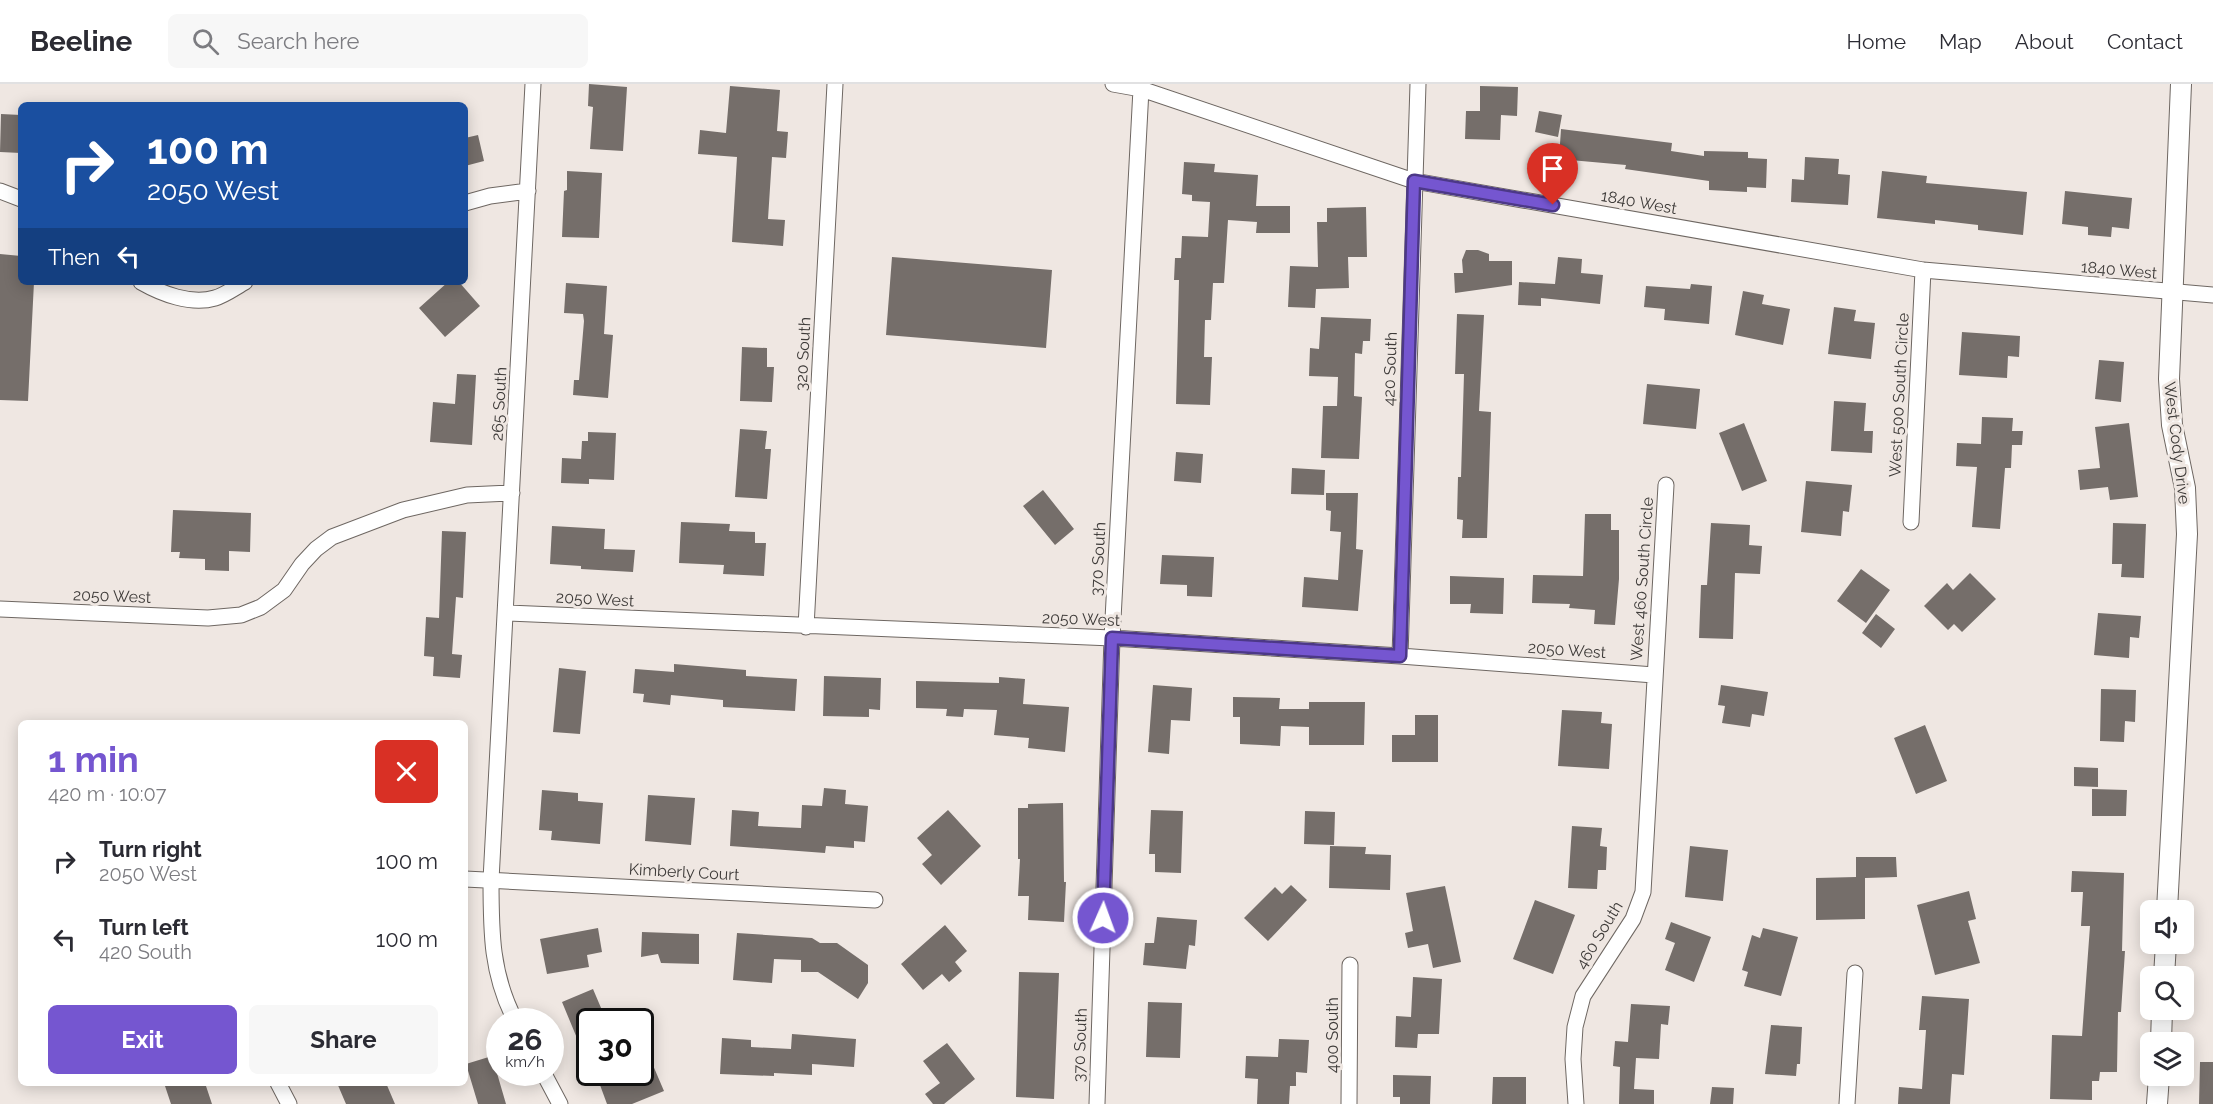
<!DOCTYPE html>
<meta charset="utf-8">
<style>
:root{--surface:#fff;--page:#f7f7f7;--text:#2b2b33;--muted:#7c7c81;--line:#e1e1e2;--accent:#7556d0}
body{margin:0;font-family:Raleway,sans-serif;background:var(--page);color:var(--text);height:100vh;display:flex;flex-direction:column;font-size:22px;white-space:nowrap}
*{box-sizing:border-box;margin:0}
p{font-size:20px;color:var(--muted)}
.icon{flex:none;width:33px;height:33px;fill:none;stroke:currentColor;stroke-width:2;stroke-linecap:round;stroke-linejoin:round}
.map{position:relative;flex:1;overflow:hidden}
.details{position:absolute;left:18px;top:636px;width:450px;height:366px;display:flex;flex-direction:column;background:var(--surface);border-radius:9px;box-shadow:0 3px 15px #0003}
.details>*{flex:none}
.guide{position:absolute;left:18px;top:18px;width:450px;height:183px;border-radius:9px;box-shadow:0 3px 15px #0003;background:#1a4fa0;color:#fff;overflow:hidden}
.buttons{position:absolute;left:2140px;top:816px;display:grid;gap:12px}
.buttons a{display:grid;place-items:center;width:54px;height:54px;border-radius:9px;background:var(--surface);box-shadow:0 3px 15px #0003;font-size:30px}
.speed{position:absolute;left:486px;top:924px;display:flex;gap:12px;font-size:30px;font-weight:700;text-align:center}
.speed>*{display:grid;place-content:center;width:78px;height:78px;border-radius:50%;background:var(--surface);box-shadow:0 3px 15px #0003;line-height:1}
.speed small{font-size:15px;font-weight:400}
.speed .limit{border:3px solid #111;border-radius:9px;background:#fff;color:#111}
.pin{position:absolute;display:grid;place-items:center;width:51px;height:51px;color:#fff;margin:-62px -26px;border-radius:50% 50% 50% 0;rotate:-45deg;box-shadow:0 0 6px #0007}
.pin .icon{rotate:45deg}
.me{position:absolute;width:66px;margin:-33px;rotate:2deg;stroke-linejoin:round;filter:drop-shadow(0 0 4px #0008)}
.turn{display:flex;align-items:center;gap:21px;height:126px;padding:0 30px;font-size:27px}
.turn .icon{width:78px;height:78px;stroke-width:2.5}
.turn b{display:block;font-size:42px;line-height:51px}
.then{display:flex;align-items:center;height:57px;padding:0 30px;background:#0003;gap:12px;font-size:22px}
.round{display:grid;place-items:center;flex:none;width:63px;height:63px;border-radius:9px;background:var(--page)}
.head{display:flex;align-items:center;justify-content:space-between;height:102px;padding:0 30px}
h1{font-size:36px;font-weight:700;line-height:45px;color:var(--accent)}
.cta{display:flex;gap:12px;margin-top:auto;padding:12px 30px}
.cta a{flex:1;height:69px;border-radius:9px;background:var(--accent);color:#fff;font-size:24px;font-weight:700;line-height:69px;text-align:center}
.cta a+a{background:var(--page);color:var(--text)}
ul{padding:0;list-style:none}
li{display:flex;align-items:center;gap:18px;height:78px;padding:0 30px}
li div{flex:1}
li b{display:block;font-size:22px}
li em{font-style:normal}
header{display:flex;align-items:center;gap:36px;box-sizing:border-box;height:84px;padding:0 30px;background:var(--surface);border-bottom:2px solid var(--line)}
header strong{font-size:28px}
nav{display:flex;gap:33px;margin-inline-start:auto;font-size:21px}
.search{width:420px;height:54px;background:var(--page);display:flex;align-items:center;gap:15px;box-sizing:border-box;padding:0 21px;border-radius:9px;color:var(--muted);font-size:22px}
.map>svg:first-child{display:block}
</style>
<header>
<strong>Beeline</strong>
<div class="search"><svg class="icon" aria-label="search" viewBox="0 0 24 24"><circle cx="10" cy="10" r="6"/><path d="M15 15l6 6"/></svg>Search here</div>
<nav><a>Home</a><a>Map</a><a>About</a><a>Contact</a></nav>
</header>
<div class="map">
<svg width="2213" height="1020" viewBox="0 0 2213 1020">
<rect width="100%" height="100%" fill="#efe7e2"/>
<!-- building -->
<path fill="#756e6a" d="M589,0L627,3L623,67L590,65L593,23L588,22Z
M730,2L780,6L777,47L788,48L786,74L772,73L768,135L785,136L783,162L732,158L737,73L698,70L700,46L726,49Z
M1480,2L1518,3L1517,32L1501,31L1500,56L1465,55L1466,27H1480Z
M1539,27L1562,31L1558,53L1535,48Z
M1,30L21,31V69L0,68Z
M1561,45L1672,59L1671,67L1704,72V67L1748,68V74L1767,75L1766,104L1747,103V108L1709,106V97L1625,85L1626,81L1559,75Z
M478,51L484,77L465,82V54Z
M1805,73L1839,75L1838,90L1850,91L1848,121L1791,118L1792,95L1804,96Z
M1184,78L1215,80L1214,88L1258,91L1256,122H1290V149H1256L1257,138L1228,136L1224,199H1213L1211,236H1205L1204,273H1212L1210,321L1176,320L1179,196H1174L1175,174H1181L1182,152L1208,153L1210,118L1192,117V111L1182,110Z
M567,87L602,89L599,154L562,153L564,107L567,106Z
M1882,87L1927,92L1926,99L2027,108L2023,151L1978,146V141L1935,136V140L1877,134Z
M2065,107L2132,114L2129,145L2112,143L2111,153L2088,151V143L2062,140Z
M1366,123L1367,173H1348L1349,204L1316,205L1315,224L1288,223L1290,182L1318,183L1317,138H1327V124Z
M1466,166H1478L1489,170V177H1512V201L1455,209L1454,189H1463L1462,176Z
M0,170L21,172V198H34L28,317L0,316Z
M892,173L1052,186L1046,264L886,251Z
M1558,173L1582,175L1581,189L1603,191L1600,220L1541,214V222L1518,221L1519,198L1555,200Z
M448,198H459L480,222L445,253L419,224Z
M566,199L607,202L604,250L613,251L608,314L573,311L574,296H579L584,237L583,230L564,229Z
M1691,200L1712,202L1709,240L1664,236L1665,225L1644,223L1646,202L1690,205Z
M1743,207L1764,211L1762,220L1790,225L1783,261L1735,251Z
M1834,223L1856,226L1854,237L1875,239L1871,275L1828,270Z
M1457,230L1484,231L1479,327L1491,328L1487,454H1462L1463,436L1457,435L1458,393H1461L1464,290H1455Z
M1321,233L1371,235L1370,257H1363L1362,270L1355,269L1354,312L1362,313L1359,375L1321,374L1323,322H1337L1338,293L1309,292L1310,264L1319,265Z
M1962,248L2020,252L2019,273L2008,272L2007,294L1959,291Z
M742,263L767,264V283H774L772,318L740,317Z
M2099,276L2124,278L2121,318L2095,315Z
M457,290L476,291L472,361L430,358L433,318L455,320Z
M1647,300L1700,305L1696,345L1643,340Z
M1834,317L1866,319L1864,347H1873L1872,369L1831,367Z
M1982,333L2013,334L2012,347H2023L2022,361H2012L2011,384H2005L2000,445L1972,443L1977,383L1956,382L1957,359L1981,360Z
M1744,339L1767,397L1742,407L1719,349Z
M2129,339L2138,413L2110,416L2108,403L2080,406L2078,386L2100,384L2095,343Z
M740,345L767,347L765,365H771L767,415L735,413Z
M588,348L616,349L614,396L589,395V400L561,399L562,374L581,375L582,357H588Z
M1176,368L1203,370L1201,399L1174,397Z
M1292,384L1325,386L1324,411L1291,410Z
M1806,397L1852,401L1849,428L1843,427L1841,452L1801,448Z
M1043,406L1074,445L1055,461L1023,422Z
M1326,409H1358L1356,465L1363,466L1358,527L1302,523L1304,493L1338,496L1341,448L1330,447L1331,427L1326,426Z
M173,426L251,429L250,468L229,467V487L205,486V475L179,474L180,468H171Z
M1585,430H1611V446H1619V495L1615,541L1594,540L1595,526L1569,524L1570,520L1532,519L1533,491L1583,492Z
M681,438L730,440L729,447L755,448V459H766L764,492L723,490L724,481L679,479Z
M1711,439L1750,441L1749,461L1762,462L1760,490L1735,489L1733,555L1699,554L1701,501H1707Z
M2113,439L2146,440L2144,494L2121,493L2122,480H2112Z
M552,442L605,445L604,465L635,466L633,488L581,485V482L550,480Z
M442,447L466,448L463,514L456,513L452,570L462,571L460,594L433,592L434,573L424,572L426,533L439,534Z
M1162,471L1214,473L1212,513L1187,512V501L1160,500Z
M1861,485L1890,506L1866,539L1837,517Z
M1970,489L1996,515L1962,548L1954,540L1948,546L1924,522L1947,499L1953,506Z
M1450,492L1504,494L1503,530L1470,529L1471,520H1450Z
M2098,529L2141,532L2139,554L2130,553L2129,574L2094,571Z
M1876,530L1895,545L1881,564L1862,549Z
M674,580L746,586V592L797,595L795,627L723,623V616L671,611L670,621L643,618L644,610L633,609L635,585L674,588Z
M559,584L586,587L580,650L553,648Z
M824,592L881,594L880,626L869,625V633L823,632Z
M999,593L1025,595L1023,620L1069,623L1065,668L1028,664L1029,654L994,651L997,626L964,625L963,633L946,632L947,625L916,624V597L999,599Z
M1153,601L1192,604L1190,637L1171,636L1169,670L1148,668Z
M1721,601L1768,608L1764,632L1752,630L1750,643L1722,639L1725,622L1718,621Z
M2101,605L2136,606L2135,638L2125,637L2124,658L2100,657Z
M1233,613L1280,614L1279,625H1309V618H1365L1364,661H1309V643L1281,642L1280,662L1240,660V633H1233Z
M1562,626L1602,628L1601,639L1612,640L1609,685L1558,682Z
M1415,631H1438V678H1392V651H1415Z
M1925,641L1947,697L1916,710L1894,654Z
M2074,683L2098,684V703L2074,702Z
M824,704L846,706L845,720L868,722L865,758L854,757V764L826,762L825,769L730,762L732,726L759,728L758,742L801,744L802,721L822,722Z
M2092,705L2127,706L2126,732H2092Z
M542,706L578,709V717L603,719L600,760L551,756L552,747L539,746Z
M648,711L695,714L691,761L645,757Z
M1063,719L1064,798H1066L1064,838L1028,836L1029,812H1018L1020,775H1018V724H1028V720Z
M948,726L981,762L941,801L922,780L932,771L917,754Z
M1151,726L1183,727L1181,789L1155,788V770H1149Z
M1305,727L1335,728L1334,761L1304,760Z
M1572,742L1602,744L1600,762L1607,763L1606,786H1598L1597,805L1568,804Z
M1330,762L1366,763L1365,770L1391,771L1390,806L1329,804Z
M1690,762L1728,766L1723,817L1685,813Z
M1856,773H1896L1897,793L1865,794V835L1816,836V794L1856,793Z
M2072,787L2124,789L2122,867H2125L2121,928H2118L2117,988H2100L2099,997H2092V1016L2050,1015L2052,951L2082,952L2090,842H2081L2083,808H2071Z
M1291,801L1307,816L1268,857L1244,834L1275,803L1282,810Z
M1445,802L1461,878L1433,884L1428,860L1408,864L1405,849L1413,847L1406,809Z
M1969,807L1976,835L1968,837L1980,879L1935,891L1917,821Z
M1535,816L1575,831L1553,890L1513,875Z
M1157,833L1197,836L1195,862L1189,861L1186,885L1143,881L1145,859H1154Z
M1671,838L1711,853L1694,898L1665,886L1675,859L1665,855Z
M945,841L967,867L955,878L962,887L949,898L942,890L923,906L901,880Z
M598,844L602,868L587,871L589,883L547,890L540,855Z
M1763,844L1798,853L1781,912L1744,902L1748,888L1742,886L1752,851L1760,854Z
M642,848L699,850V880L661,879L658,870L641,873Z
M737,849L812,854L820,859H837L868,881V899L858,915L818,888H801V876L774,875L772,899L733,896Z
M1019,888L1059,889L1054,1015L1016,1013Z
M1413,893L1442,895L1439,950H1418L1417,964L1395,963L1396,932L1411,933Z
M593,905L607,938H590L589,983L562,918Z
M1922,912L1969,915L1964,991L1952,990L1950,1020H1898L1899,1003L1922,1005L1926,946H1919Z
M1148,918L1182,919L1180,974L1146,973Z
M1631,920L1670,922L1668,941L1661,940L1659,975L1636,974L1634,1005L1654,1006V1020H1619L1620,983L1613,982L1615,957L1628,958Z
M1771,941L1802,943L1800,980H1797L1796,992L1765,990Z
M792,950L856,955L854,983L812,980V991L774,989V992L720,990L722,954L751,956V963L791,965Z
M1279,955L1309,956L1307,989L1296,988V1002H1290L1289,1020H1257L1258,995L1245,994L1246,972L1278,973Z
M947,959L975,995L944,1020H933L925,1010L940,999L923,977Z
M492,972L506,1020H478L466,980Z
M2200,978H2213V1020H2199Z
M652,979L664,1007L632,1020H607L600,1001L630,988H640V984Z
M1393,991L1431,992L1430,1020H1400V1013H1393Z
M1493,993H1526V1020H1492Z
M164,999H205L212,1020H171Z
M337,999H386L395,1020H346Z
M1712,1003L1734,1004L1733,1020H1710Z"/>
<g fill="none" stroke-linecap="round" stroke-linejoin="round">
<!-- street casing -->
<g stroke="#6e6762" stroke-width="17">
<path id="street" d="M1113,0L1141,5L1414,97L1923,186L2213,211
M0,107L21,115
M465,119L490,112L528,107
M141,198C162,210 191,221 215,214C225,211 236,203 245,198
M1911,438L1923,186
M0,525L208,534L241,531L261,523L284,506L302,480L316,465L332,453L403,426L467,411L512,409
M506,529L1112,554L1400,572L1654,591
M806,543L835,0
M1400,572L1418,0
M465,795L875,816
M516,938C491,891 491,848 491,796L533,0
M543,988L560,1020
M278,999L289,1020
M1097,1020L1112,554L1141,5
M1349,1020L1350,881
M1576,1020L1573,975L1575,943L1583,912L1633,835L1643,808L1666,401
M1847,1020L1855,889"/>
</g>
<!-- secondary casing -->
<g stroke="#6e6762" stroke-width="22">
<path id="secondary" d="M2167,826L2187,450L2185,404L2172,341L2169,295L2181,0
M2164,892L2166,860
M2161,958L2162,926
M2157,1020L2159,992"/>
</g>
<!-- street -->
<use href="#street" stroke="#fff" stroke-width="15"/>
<!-- secondary -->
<use href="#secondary" stroke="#fff" stroke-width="20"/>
</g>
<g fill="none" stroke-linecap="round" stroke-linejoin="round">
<!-- route casing -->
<g stroke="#4c3887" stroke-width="15">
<path id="route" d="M1103,834L1112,554L1400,572L1414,97L1553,121"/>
</g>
<!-- route -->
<use href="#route" stroke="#7556d0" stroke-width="10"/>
</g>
<g text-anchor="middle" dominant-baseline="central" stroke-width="6" stroke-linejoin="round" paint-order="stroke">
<!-- street labels -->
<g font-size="16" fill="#3e3b39" stroke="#efe7e2">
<text transform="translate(1639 118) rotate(10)">1840 West</text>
<text transform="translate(2119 186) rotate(5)">1840 West</text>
<text transform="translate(803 270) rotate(-87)">320 South</text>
<text transform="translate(1390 285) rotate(-88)">420 South</text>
<text transform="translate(1899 311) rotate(-87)">West 500 South Circle</text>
<text transform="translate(499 320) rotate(-87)">265 South</text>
<text transform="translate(2177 359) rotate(83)">West Cody Drive</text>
<text transform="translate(1098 475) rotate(-87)">370 South</text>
<text transform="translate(1642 495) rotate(-86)">West 460 South Circle</text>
<text transform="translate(112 512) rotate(2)">2050 West</text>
<text transform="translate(595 515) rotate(3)">2050 West</text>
<text transform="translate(1081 535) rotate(2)">2050 West</text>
<text transform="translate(1567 566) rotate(4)">2050 West</text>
<text transform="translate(684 788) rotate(3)">Kimberly Court</text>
<text transform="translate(1599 851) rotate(-59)">460 South</text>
<text transform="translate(1332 951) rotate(-90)">400 South</text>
<text transform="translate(1080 961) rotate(-88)">370 South</text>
</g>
</g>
</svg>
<div class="buttons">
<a><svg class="icon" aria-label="sound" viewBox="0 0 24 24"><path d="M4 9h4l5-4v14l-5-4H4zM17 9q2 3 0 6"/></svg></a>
<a><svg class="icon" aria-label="search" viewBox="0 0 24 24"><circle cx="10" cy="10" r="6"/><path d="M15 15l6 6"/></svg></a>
<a><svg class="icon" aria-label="layers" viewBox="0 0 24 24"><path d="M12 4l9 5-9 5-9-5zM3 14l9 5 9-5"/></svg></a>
</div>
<div class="speed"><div>26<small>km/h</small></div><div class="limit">30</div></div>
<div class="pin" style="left:1553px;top:121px;background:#d93025"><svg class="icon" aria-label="arrive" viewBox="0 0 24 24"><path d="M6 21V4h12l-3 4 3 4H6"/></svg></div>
<svg class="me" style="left:1103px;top:834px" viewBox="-20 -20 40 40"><circle r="17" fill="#7556d0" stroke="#fff" stroke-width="3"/><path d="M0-11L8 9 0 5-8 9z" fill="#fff"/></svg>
<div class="guide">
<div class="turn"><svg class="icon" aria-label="right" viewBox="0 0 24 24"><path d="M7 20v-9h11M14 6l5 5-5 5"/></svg><div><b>100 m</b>2050 West</div></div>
<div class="then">Then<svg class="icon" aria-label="left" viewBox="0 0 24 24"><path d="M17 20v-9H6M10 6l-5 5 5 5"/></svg></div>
</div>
<section class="details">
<div class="head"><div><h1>1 min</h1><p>420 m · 10:07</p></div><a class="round" style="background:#d93025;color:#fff"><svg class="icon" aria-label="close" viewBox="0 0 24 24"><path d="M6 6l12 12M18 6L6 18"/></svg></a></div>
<ul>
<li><svg class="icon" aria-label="right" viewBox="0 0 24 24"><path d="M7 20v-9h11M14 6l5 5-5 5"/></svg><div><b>Turn right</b><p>2050 West</p></div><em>100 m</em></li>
<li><svg class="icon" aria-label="left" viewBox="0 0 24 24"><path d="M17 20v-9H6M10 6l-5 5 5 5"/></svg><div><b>Turn left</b><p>420 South</p></div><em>100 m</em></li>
</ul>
<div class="cta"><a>Exit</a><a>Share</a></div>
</section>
</div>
